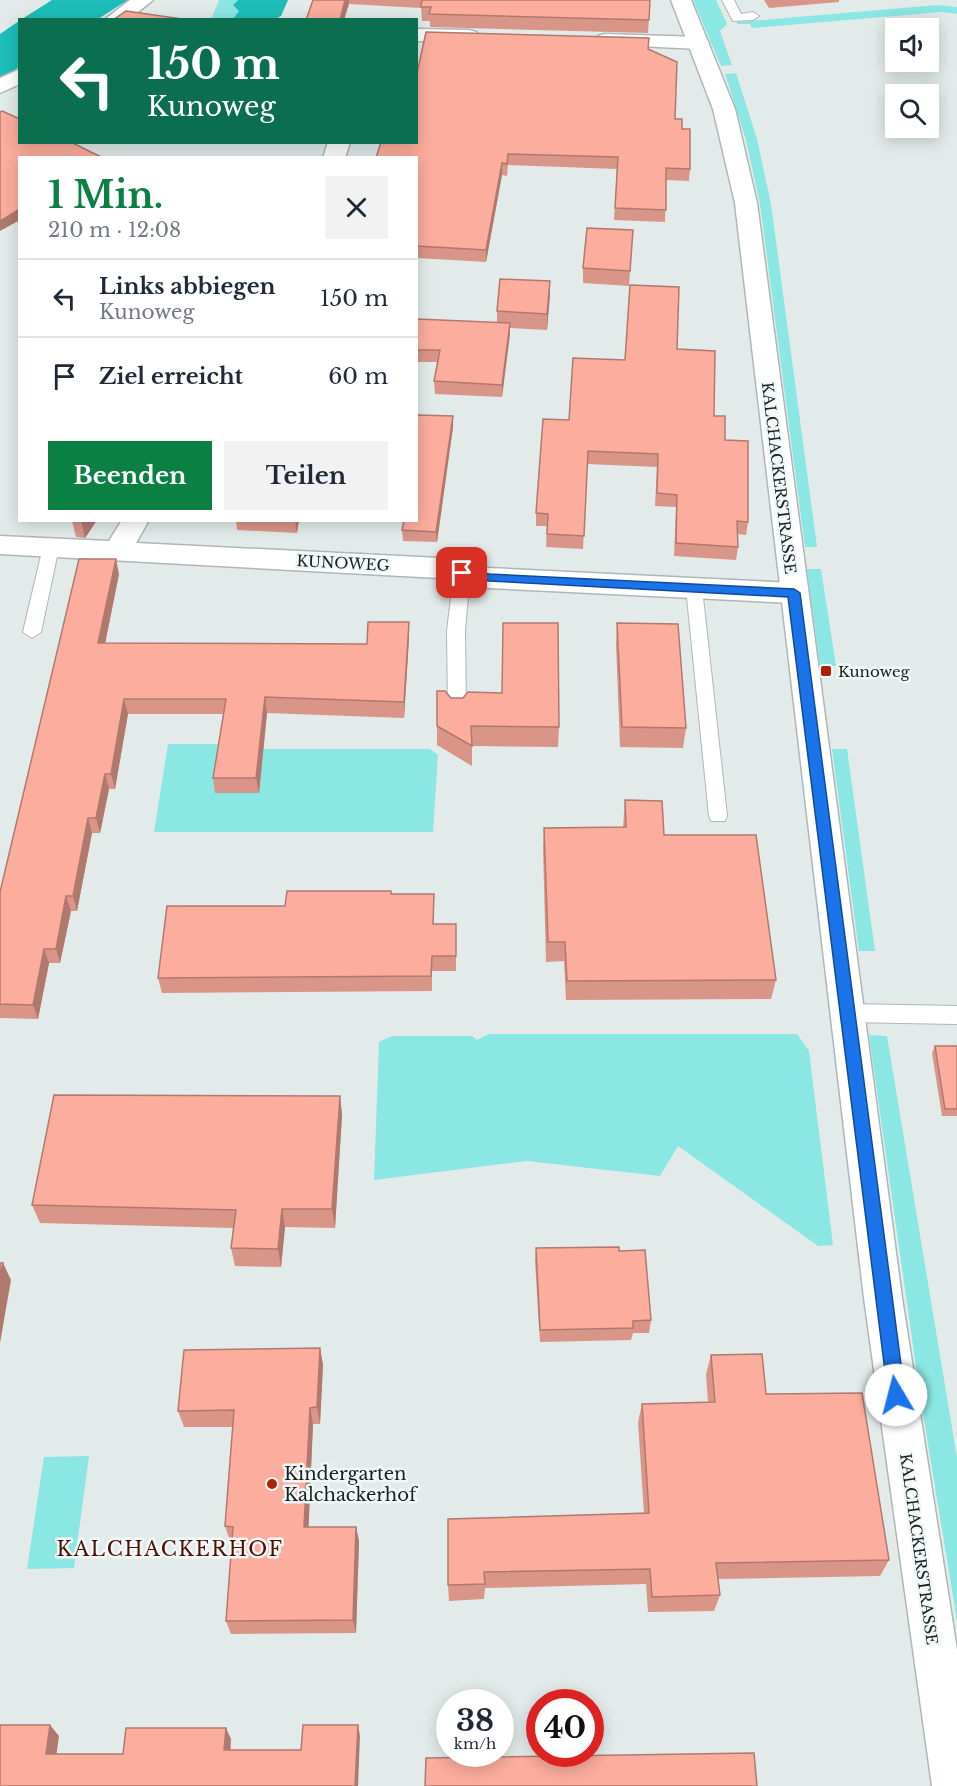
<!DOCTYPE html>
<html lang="de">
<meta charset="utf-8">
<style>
:root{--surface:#fff;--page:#f2f2f3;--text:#1f2937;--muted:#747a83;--line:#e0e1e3;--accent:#0b8043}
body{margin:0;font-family:"Libre Baskerville",serif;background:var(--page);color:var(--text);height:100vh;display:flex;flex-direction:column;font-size:22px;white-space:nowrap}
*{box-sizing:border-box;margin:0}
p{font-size:20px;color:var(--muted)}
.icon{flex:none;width:33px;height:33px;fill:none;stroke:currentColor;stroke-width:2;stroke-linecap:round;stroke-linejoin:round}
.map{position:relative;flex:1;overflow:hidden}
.details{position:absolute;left:18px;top:156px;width:400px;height:366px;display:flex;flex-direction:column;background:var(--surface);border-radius:0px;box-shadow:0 3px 15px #0003}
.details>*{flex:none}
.top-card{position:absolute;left:18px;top:18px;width:400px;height:126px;border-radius:0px;box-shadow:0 3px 15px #0003;background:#0b6e4f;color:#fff;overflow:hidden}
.fabs{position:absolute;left:885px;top:18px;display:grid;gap:12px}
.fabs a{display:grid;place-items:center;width:54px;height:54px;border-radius:0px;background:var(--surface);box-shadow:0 3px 15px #0003;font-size:30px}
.speed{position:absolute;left:436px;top:1689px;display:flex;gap:12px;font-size:30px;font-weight:700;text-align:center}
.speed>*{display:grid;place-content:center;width:78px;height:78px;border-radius:50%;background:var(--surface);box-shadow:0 3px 15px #0003;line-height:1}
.speed small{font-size:15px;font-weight:400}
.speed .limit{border:9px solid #d22;background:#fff;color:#111}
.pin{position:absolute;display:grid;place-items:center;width:51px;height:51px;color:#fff;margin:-26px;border-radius:12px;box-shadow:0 3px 9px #0006}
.me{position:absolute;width:66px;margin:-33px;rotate:352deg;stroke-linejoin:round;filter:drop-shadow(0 0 4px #0008)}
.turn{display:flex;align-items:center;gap:21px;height:126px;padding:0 30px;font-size:27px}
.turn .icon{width:78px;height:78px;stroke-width:2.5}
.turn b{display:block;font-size:42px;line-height:51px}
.round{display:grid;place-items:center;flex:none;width:63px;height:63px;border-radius:0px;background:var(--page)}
.head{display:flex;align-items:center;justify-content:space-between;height:102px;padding:0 30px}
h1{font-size:36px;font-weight:800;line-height:45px;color:var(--accent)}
.button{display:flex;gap:12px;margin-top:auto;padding:12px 30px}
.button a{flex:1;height:69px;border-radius:0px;background:var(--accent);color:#fff;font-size:24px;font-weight:800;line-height:69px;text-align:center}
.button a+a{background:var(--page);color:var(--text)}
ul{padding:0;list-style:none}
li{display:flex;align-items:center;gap:18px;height:78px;padding:0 30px;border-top:2px solid var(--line)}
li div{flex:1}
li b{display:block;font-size:22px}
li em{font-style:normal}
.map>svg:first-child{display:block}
</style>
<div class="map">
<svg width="957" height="1786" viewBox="0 0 957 1786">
<rect width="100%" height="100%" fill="#e2ebea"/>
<!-- green -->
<path fill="#8be7e3" d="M219,0H238L233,5L239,11L233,19L211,20Z
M693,0H716L727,24L720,31L732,65L721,66Z
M938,5L957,7V14L942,12L752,28L750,24H737V22Z
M736,73L757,139L771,204L817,547H805L760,204L746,140L725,74Z
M807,569H821L836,666H820Z
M168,744H264V749H430L438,755L433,832H154Z
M832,749H847L875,951H859Z
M489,1034H797L809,1051L833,1245L818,1246L678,1146L660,1176L527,1161L374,1180L379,1042L392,1036H472L477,1040Z
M869,1035L887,1036L957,1458V1621L920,1395Z
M89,1456L74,1568L27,1569L44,1457Z"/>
<!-- forest -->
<path fill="#1dbeba" d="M52,0H128L98,19H22Z
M238,0H288L281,16L275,19H233L239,11L233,5Z
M19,21V67L0,79V34Z"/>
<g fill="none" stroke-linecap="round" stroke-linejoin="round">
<!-- service casing -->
<g stroke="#afb7b6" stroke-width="2">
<path id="service" d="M722,0H734L741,14L753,12L759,16L753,20L733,21Z
M51,542L59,547L41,632L32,638L23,632L43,547Z
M462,567L470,573L465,631L466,711L463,716H451L448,711L447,631L454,573Z
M694,582L702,588L727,816L725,821H711L709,816L686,588Z
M847,1004L957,1006V1024L847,1022L840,1019L837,1013L840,1007Z"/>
</g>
<!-- minor casing -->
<g stroke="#afb7b6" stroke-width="3">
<path id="minor" d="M417,29L469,30L476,32L479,36L476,40L469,42L417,41Z
M605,34L699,37L706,39L709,43L706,47L699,49L598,44L595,40L598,36Z
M328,142H350L345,158H323Z
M122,520H149L136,543L439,558L489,568L794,583L804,586L808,593L804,600L794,603L489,588L439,578L0,554V536L109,541Z"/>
</g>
<!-- tertiary casing -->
<g stroke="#afb7b6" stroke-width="3">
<path id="tertiary" d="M130,0H153L128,20H104Z
M671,0H691L735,109L757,203L902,1298L957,1650V1786H932L864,1298L735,203L713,109Z
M20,69V84L0,93V78Z"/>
</g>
<!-- service -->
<use href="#service" fill="#fff" fill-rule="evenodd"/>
<!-- minor -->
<use href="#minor" fill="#fff" fill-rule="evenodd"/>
<!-- tertiary -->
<use href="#tertiary" fill="#fff" fill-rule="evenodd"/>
</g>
<!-- wall -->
<path fill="#d99587" d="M313,0H650L648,33L430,27V21H422L421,8L349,4Z
M764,0H839V2L769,8Z
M648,49L675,119L682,129L690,169L689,181L666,180L665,222L614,220L617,169L508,165L507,176L502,175L486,262L417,258V158Z
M633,230L629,286L583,283V268Z
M550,281L547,330L510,328L502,397L435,394L434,381L438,362H417V319L497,323V311Z
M677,349L714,416L725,440L748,522L746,535L737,534L738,547L736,560L674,556L676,507L655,506L657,467L587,464L583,549L546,547L547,526H536V513L569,420L625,360Z
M453,416V427L437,542L403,541L402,530Z
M97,520L85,538L76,537L72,521Z
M236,520H299L297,533L237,530Z
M119,574L105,643L367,644L409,622V638L404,718L267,713L259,793H215L213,778L223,714H128L115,789H109L100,833H92L77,911H71L60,963H49L38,1019L0,1018V892Z
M617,623L686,728L683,748L620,747L616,644Z
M451,698L559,727L558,747L472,746V766L437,745V726Z
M625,800L664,835L776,980L771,999L566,1000L564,961L546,962L543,848L544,828L623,827Z
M391,894L434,909V924H456V971H432V991L162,993L158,978L285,906Z
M935,1046H957V1116H942L932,1053Z
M340,1096L342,1115L335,1228L285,1227L281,1267L235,1266L231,1248L233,1228L40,1223L32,1205Z
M536,1248L619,1251L651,1320L649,1333H633L631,1340L540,1342L535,1261Z
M320,1348L323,1365L320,1424H313L308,1527H356L359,1541L356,1633L231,1634L226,1621L232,1541H230L225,1526L233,1427H184L178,1411Z
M711,1355L766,1394L889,1560L880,1576L718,1579L720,1595L714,1611L648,1612L646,1584L485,1588L484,1599L449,1601L448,1585L644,1514L638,1422L642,1404L708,1402L706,1374Z"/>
<!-- shaded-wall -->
<path fill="#b0796e" d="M345,0H349V4L344,20H340Z
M502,163V175L486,262V250Z
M20,209V220L0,231V221Z
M550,281V297L547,330V314Z
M510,323V335L502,397V385Z
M453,416V427L437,542L436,532Z
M82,520H97L85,538L81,521Z
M295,520H299L297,533Z
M116,559L119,574L102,659L98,643Z
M409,622V638L404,718V702Z
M265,697L267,713L259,793L256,778Z
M124,699L128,714L115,789L111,774Z
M105,774L109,789L100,833L96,818Z
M88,818L92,833L77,911L73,896Z
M66,896L71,911L60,963L56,949Z
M44,949L49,963L38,1019L33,1005Z
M340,1096L342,1115L335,1228L332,1209Z
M282,1209L285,1227L281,1267L278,1249Z
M3,1263L11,1280L0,1343V1277Z
M320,1348L323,1365L320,1424L317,1407Z
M310,1408L313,1424L308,1542L304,1527Z
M356,1527L359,1541L356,1633L353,1620Z
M50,1725L59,1736L55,1765L46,1754Z
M358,1725L360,1736L358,1786H355Z
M226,1728L231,1739L230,1761L224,1750Z"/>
<!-- building -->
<path fill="#fcad9d" stroke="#b0796e" stroke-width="1.5" d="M313,0H345L340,20H306Z
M422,0H650L649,20L429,14L431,7H421Z
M126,11L189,20H113Z
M426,32L649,38L648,49L677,62L675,119H682V129H690V169L666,168V210L615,208L618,157L508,154L507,164L502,163L486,250L417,246V158H376L381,142H417V73Z
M2,111L20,119V142H71L103,158H20V209L0,221V112Z
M587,228L633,230L630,271L583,268Z
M500,279L550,281L547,314L497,311Z
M630,285L679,287L677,349L715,351L714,416H725V440L748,441V522L737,521L738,547L676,543L677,495L657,493L658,454L588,451L584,536L547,534L548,514L536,513L543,419L569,420L573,358L625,360Z
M417,319L510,323L502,385L434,381L440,350H417Z
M417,415L453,416L436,532L402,530L404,520H417Z
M79,559H116L98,643L367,644L368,622H409L404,702L265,697L256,778H213L226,699H124L111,774H105L96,818H88L73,896H66L56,949H44L33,1005L0,1004V892Z
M503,623H558L559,727L471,726L472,746L437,726V691H445L451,698H463L468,692L502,693Z
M617,623L678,624L686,728L622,727Z
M625,800L662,801L664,835H756L776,980L567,981L565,942H548L544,828L626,827Z
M287,891H391V894H434L433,924H456V956H432L431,976L158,978L167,906H285Z
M935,1046H957V1109H945Z
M54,1095L340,1096L332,1209H282L278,1249L231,1248L236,1210L32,1205Z
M619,1247V1251L645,1250L651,1320L633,1321V1328L540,1330L536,1248Z
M0,1263H3L0,1277Z
M320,1348L317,1407L310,1408L304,1527H356L353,1620L226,1621L233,1527L225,1526L234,1410L178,1411L184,1350Z
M762,1354L766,1394L862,1393L889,1560L716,1563L720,1595L652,1597L650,1569L484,1572L485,1584L448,1585V1519L649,1513L642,1404L715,1402L711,1355Z
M0,1725H50L46,1754H123L126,1728H226L224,1750H301L303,1725H358L355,1786H0Z
M754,1753L757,1786H425L426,1758Z"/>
<!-- route -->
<path fill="#1a73e8" stroke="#114b97" stroke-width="1.5" d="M462,569L489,574L794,589L800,593L905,1395L902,1401L896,1403L890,1401L888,1395L788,597L489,581L458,575V570Z"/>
<!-- markers -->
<g fill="#af2106" stroke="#f0f8f8" stroke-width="2">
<rect x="820" y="665" width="12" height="12" rx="3"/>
<circle cx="272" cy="1484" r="6"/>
</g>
<g text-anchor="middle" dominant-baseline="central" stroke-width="5" stroke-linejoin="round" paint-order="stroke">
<!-- street labels -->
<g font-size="15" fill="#1c1f1f" stroke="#f0f8f8">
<text transform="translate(779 478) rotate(83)">KALCHACKERSTRASSE</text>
<text transform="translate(343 563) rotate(3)">KUNOWEG</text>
<text transform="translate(919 1549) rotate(82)">KALCHACKERSTRASSE</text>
</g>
<!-- poi labels -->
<g font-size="15" fill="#1c1f1f" stroke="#f0f8f8" text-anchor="start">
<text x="838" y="671">Kunoweg</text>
</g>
<!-- near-poi labels -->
<g font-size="18" fill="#1c1f1f" stroke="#f0f8f8" text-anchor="start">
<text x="284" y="1474">Kindergarten<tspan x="284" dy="21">Kalchackerhof</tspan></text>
</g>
<!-- near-neighbourhood labels -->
<g font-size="20" letter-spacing="1.5" fill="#510e04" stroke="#f0f8f8">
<text x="170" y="1549">KALCHACKERHOF</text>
</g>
</g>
</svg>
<div class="fabs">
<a><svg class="icon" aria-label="sound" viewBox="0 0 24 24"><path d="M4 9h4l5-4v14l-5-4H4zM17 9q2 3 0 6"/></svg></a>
<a><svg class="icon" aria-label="search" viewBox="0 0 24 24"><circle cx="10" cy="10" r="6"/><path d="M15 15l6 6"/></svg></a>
</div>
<div class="speed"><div>38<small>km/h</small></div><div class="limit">40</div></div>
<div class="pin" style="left:462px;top:573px;background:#d93025"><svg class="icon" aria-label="arrive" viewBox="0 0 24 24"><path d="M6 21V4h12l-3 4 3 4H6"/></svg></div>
<svg class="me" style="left:896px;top:1395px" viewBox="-20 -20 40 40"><circle r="19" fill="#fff"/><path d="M0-13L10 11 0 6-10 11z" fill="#1a73e8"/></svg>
<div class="top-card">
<div class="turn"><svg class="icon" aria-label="left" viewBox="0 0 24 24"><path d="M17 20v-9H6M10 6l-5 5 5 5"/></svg><div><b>150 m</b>Kunoweg</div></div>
</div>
<section class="details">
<div class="head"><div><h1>1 Min.</h1><p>210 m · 12:08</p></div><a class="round"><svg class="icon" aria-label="close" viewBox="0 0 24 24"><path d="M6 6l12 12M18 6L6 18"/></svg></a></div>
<ul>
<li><svg class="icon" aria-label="left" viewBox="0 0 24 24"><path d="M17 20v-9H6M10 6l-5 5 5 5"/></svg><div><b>Links abbiegen</b><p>Kunoweg</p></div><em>150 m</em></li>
<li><svg class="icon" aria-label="arrive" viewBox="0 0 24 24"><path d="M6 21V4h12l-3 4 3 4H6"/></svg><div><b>Ziel erreicht</b></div><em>60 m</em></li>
</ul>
<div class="button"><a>Beenden</a><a>Teilen</a></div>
</section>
</div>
